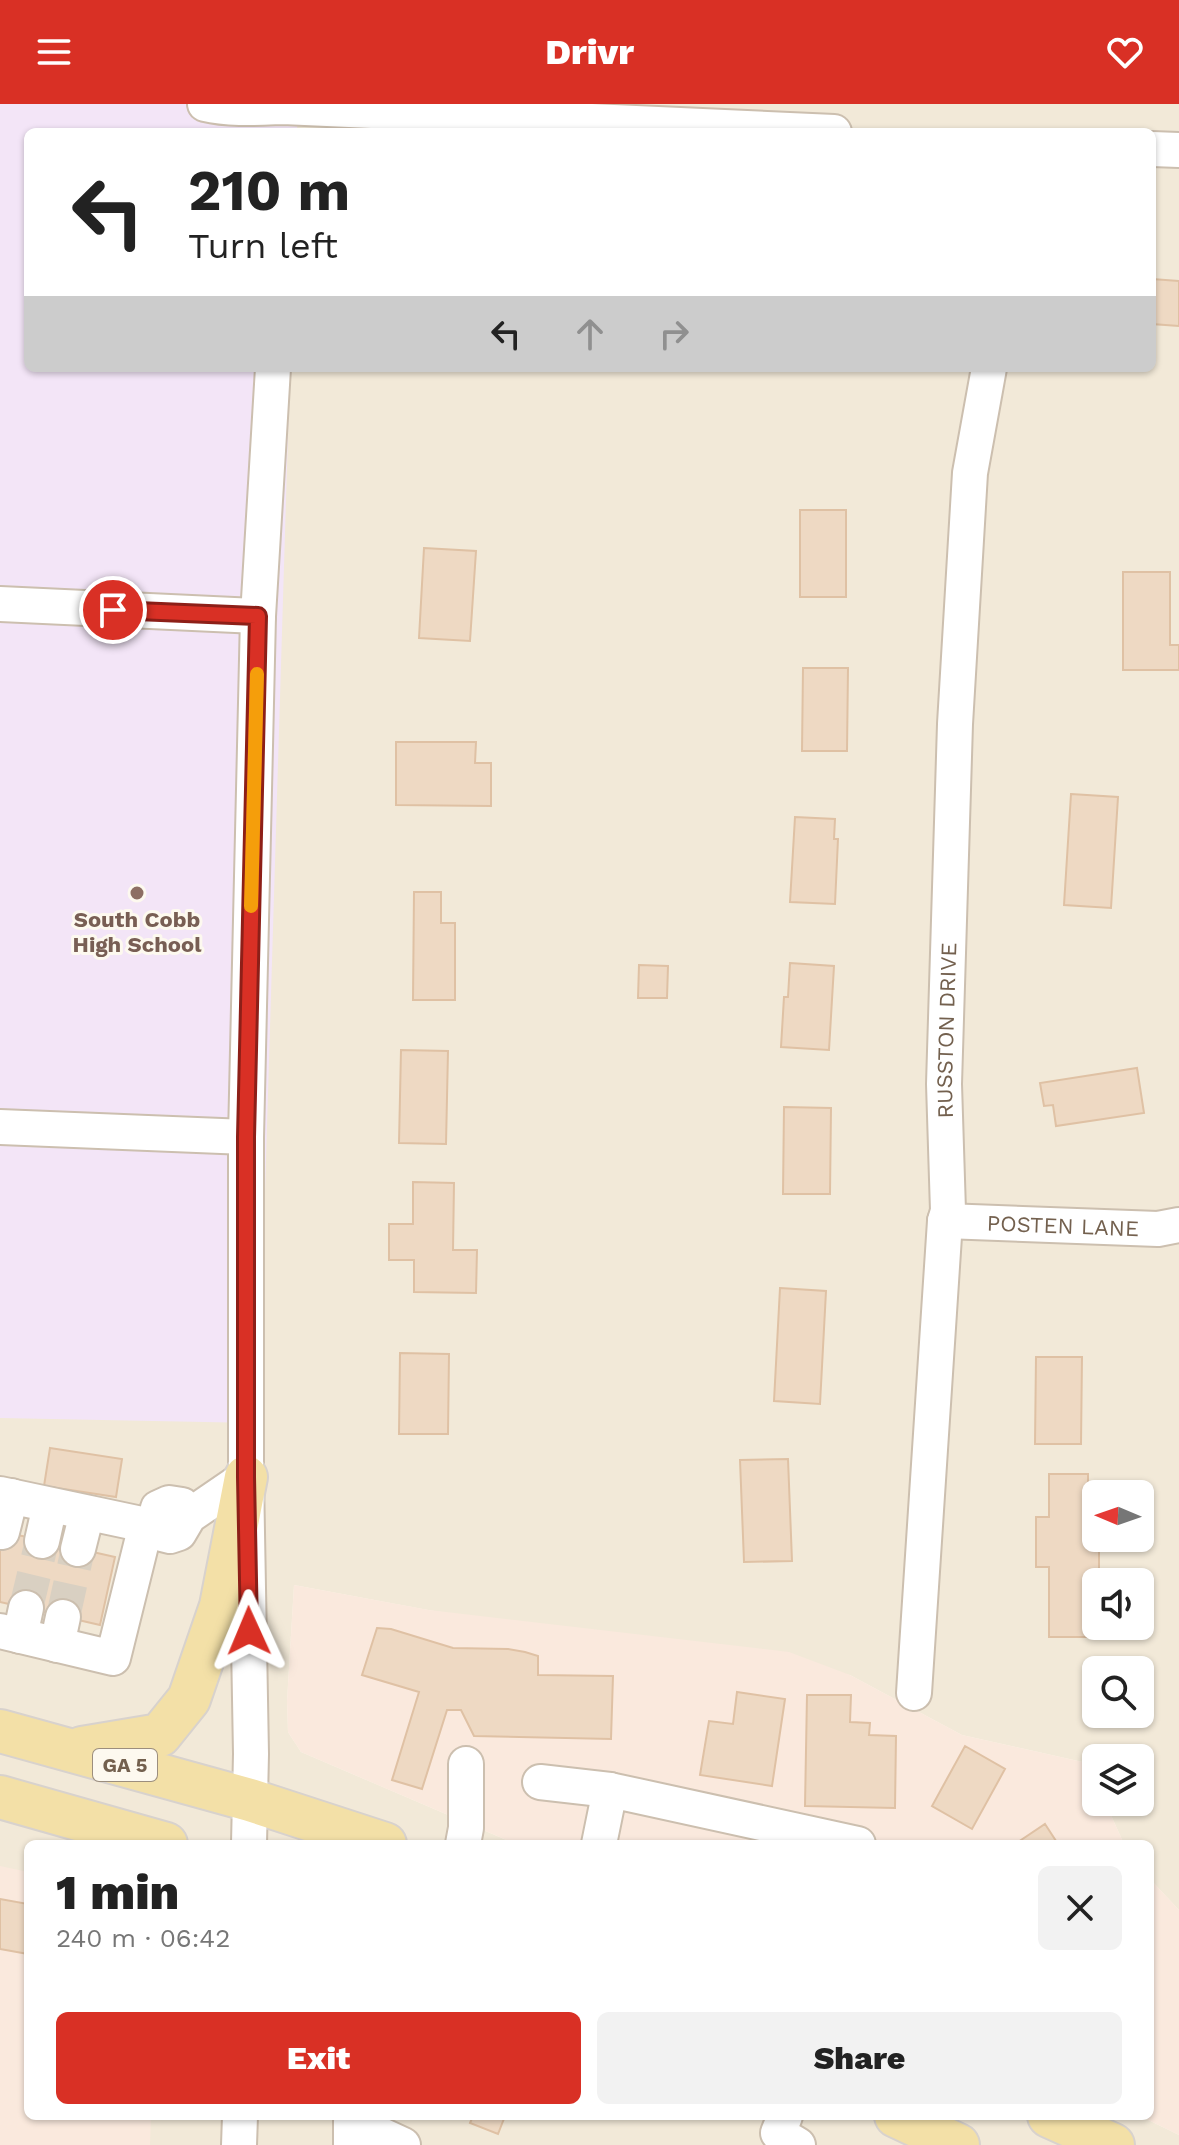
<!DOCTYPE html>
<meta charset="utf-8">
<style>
:root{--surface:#fff;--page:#f2f2f2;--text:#222;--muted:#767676;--accent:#d93025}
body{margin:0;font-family:"Work Sans",sans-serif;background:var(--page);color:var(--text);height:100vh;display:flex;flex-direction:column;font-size:30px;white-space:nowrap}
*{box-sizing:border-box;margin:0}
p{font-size:26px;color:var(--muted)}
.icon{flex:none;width:44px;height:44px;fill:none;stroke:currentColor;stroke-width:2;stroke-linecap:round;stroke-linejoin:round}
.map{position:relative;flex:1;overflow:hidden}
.sheet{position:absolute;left:24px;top:1736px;width:1130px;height:280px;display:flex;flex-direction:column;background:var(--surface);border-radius:12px;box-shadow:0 2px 6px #0004}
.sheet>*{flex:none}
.guide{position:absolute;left:24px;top:24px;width:1132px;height:244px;border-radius:12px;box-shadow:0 2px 6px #0004;background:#fff;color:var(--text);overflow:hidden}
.needle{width:52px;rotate:272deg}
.controls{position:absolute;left:1082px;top:1376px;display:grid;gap:16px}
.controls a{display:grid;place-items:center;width:72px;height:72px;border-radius:12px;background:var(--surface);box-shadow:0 2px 6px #0004;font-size:40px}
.pin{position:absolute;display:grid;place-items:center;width:68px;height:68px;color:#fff;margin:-34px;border:4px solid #fff;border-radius:50%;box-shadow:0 2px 8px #0007}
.me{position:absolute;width:88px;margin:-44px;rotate:359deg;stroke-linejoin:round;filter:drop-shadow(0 0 6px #0008)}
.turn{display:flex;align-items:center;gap:28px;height:168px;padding:0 32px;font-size:36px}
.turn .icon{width:104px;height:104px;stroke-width:2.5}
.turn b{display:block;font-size:56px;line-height:68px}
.lanes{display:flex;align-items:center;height:76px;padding:0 32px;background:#0003;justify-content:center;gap:40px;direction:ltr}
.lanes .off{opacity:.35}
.round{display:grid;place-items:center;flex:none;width:84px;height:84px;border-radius:12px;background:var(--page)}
.overview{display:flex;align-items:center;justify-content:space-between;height:136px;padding:0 32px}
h1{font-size:48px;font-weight:800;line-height:60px}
.primary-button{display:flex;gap:16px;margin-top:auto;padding:16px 32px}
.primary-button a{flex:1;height:92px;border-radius:12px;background:var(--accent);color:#fff;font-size:32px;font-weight:800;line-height:92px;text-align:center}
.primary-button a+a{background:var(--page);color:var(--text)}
header{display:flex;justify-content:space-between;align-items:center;height:104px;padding:0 32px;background:var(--accent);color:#fff;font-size:36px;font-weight:800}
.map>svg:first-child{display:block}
</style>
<header><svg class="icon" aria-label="menu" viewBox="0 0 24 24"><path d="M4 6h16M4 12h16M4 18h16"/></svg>Drivr<svg class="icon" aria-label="heart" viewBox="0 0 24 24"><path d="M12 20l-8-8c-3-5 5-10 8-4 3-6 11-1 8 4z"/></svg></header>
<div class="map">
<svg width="1179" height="2041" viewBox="0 0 1179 2041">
<rect width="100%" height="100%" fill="#fbf6e9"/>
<!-- residential -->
<path fill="#f2e9d8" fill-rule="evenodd" d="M0,0H1179V1806L1150,1775V1740H1124L1105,1698H1140V1654H1096V1678L1087,1659L962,1631L850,1571L428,1506L294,1481L287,1597L288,1628L301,1648L516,1740H28V2012H1140L1179,2031V2041H0ZM28,28H1152V264H28ZM1096,1390H1140V1434H1096ZM1096,1478H1140V1522H1096ZM1096,1566H1140V1610H1096Z"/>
<!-- commercial -->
<path fill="#fae9dd" d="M294,1481L429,1506L789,1548L850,1571L962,1631L1087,1659L1096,1678V1698H1105L1124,1740H516L301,1648L288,1628L287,1597Z
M0,1762L28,1768V2012H151L150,2041H0Z
M1150,1775L1179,1806V2031L1140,2012H1150Z"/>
<!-- education -->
<path fill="#f3e5f7" d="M0,0H298L297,28H28V264H290L258,1319L0,1314Z"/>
<!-- building -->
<path fill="#eed9c3" stroke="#dfc1a4" stroke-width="2" d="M1152,175L1179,177V222L1152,220Z
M800,406H846V493H800Z
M424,444L476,447L470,537L419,534Z
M1123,468H1170V541H1179V566H1123Z
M803,564H848L847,647H802Z
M396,638H476L475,659H491V702L396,701Z
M1071,690L1118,693L1111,804L1064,801Z
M795,713L835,715L834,735H838L835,800L790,798Z
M414,788H441V819H455V896H413Z
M790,859L834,862L829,946L781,943L784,893H788Z
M639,861L668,862L667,894H638Z
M401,946L448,947L446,1040L399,1039Z
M1137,964L1144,1009L1056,1022L1053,1001L1044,1002L1040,979Z
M784,1003L831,1004L830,1090H783Z
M413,1078L454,1079L453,1146H477L476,1189L414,1188V1156H389V1120H413Z
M780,1184L826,1187L820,1300L774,1297Z
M400,1249L449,1250L448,1330H399Z
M1036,1253H1082L1081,1340H1035Z
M50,1344L122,1355L116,1393L44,1382Z
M788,1355L792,1457L744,1458L740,1356Z
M1049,1370H1088V1407H1096V1434H1099V1478H1096V1522H1099V1533H1049V1463H1036V1413H1049Z
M0,1427L115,1453L100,1521L0,1498Z
M377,1524L391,1525L453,1544L508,1545L525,1548L538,1552V1571L613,1572L611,1635L474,1632L461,1606H447L422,1685L392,1676L419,1588L362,1571Z
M737,1588L785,1595L772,1682L700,1671L709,1617L733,1620Z
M807,1591H851L850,1618L870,1619L869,1631L896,1632L895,1704L805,1702Z
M965,1642L1005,1665L972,1725L932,1702Z
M1045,1720L1058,1740H1015Z
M0,1795L28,1800V1850L0,1845Z
M473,2012H505L498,2030L470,2019Z"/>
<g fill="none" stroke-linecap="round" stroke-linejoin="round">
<!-- minor-tunnel -->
<path stroke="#d9d0c2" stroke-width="34" stroke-dasharray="34 17" stroke-linecap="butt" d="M26,1504L42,1437
M63,1513L78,1445"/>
<!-- minor casing -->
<g stroke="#ccbfaf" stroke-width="38">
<g id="minor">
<path d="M205,0C230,6 257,4 283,3L834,28"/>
<path d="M1152,45L1179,46"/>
<path d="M0,500L258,512"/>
<path d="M0,1023L246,1033"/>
<path id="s1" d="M945,1117L1158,1125L1179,1121"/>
<path d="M0,1390L146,1421L154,1420"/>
<path d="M189,1412L182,1401L169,1399L158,1404L154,1420L162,1430L170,1432L179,1429L189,1412L246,1373"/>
<path d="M2,1428L11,1392"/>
<path d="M42,1437L50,1401"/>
<path d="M78,1445L87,1409"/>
<path d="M0,1527L113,1554L146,1421"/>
<path d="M20,1532L26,1504"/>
<path d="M57,1541L63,1513"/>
<path id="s2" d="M914,1589L945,1117L948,1107L944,980L955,620L970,369L989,264"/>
<path d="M540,1678L610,1686"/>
<path d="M249,1740L251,1650L246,1373V1033L258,512L273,264"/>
<path d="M463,1740L466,1724V1660"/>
<path d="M599,1740L610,1686L858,1740"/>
<path d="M785,2012L778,2029L798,2041"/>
<path d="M239,2041L240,2012"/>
<path d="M351,2041V2017L403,2041"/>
</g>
</g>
<!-- major casing -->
<g stroke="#d8d2cd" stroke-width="46">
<path id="major" d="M0,1627L250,1696L385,1740
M82,1644L160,1631L189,1595L221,1502L246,1373
M0,1693L166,1740
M896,2012L958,2041
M1049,2012L1113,2041"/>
</g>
<!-- minor -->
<use href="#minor" stroke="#fff" stroke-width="34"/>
<!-- major -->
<use href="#major" stroke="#f3e0a7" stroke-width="42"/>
</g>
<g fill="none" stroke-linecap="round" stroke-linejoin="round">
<!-- route casing -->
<g stroke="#8d1f18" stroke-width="20">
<path id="route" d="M113,506L258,512L246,1033V1373L249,1527"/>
</g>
<!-- route -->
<use href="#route" stroke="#d93025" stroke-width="14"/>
<!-- slow -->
<path stroke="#f59e0b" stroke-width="14" d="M251,802L257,570"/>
</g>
<!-- markers -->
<circle fill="#8d6e63" stroke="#fdf9ef" stroke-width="3" cx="137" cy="789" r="8"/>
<g text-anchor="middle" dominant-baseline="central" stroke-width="6" stroke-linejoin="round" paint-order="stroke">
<!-- shield labels -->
<rect fill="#fdf9ef" stroke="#9c8e7e" stroke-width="2" x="93" y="1645" width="64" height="32" rx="6"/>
<g font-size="20" font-weight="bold" fill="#73604e">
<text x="125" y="1661">GA 5</text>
</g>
<!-- education labels -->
<g font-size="22" font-weight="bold" fill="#785e54" stroke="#fdf9ef">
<text x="137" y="815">South Cobb<tspan x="137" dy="25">High School</tspan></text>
</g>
<!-- street labels -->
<g font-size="22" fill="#73604e" stroke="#fdf9ef">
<text stroke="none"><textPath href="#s2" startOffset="664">RUSSTON DRIVE</textPath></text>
<text stroke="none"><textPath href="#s1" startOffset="118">POSTEN LANE</textPath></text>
</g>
</g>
</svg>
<div class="controls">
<a><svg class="needle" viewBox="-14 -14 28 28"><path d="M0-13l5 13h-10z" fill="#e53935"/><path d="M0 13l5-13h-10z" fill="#767676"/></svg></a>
<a><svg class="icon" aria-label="sound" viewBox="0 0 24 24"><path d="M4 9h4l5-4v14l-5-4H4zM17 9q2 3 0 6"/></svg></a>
<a><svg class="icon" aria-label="search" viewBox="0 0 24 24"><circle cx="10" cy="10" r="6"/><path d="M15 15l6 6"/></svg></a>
<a><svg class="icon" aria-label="layers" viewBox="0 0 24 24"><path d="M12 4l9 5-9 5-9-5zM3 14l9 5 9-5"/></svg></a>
</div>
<div class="pin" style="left:113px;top:506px;background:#d93025"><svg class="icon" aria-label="arrive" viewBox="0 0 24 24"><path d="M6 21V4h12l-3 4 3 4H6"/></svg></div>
<svg class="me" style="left:249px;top:1527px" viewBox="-20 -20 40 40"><path d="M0-17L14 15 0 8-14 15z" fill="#d93025" stroke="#fff" stroke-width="4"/></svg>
<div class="guide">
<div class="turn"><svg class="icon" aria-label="left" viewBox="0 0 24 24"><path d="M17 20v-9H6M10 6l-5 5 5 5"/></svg><div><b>210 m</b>Turn left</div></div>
<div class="lanes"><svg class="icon" aria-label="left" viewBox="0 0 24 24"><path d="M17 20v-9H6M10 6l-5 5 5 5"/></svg><svg class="icon off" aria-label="ahead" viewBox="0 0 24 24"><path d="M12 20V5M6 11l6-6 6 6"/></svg><svg class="icon off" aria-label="right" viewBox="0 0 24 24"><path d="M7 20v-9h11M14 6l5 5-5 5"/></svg></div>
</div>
<section class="sheet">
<div class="overview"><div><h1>1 min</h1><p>240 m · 06:42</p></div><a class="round"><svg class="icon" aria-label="close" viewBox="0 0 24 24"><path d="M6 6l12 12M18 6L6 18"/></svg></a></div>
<div class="primary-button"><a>Exit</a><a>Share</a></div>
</section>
</div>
